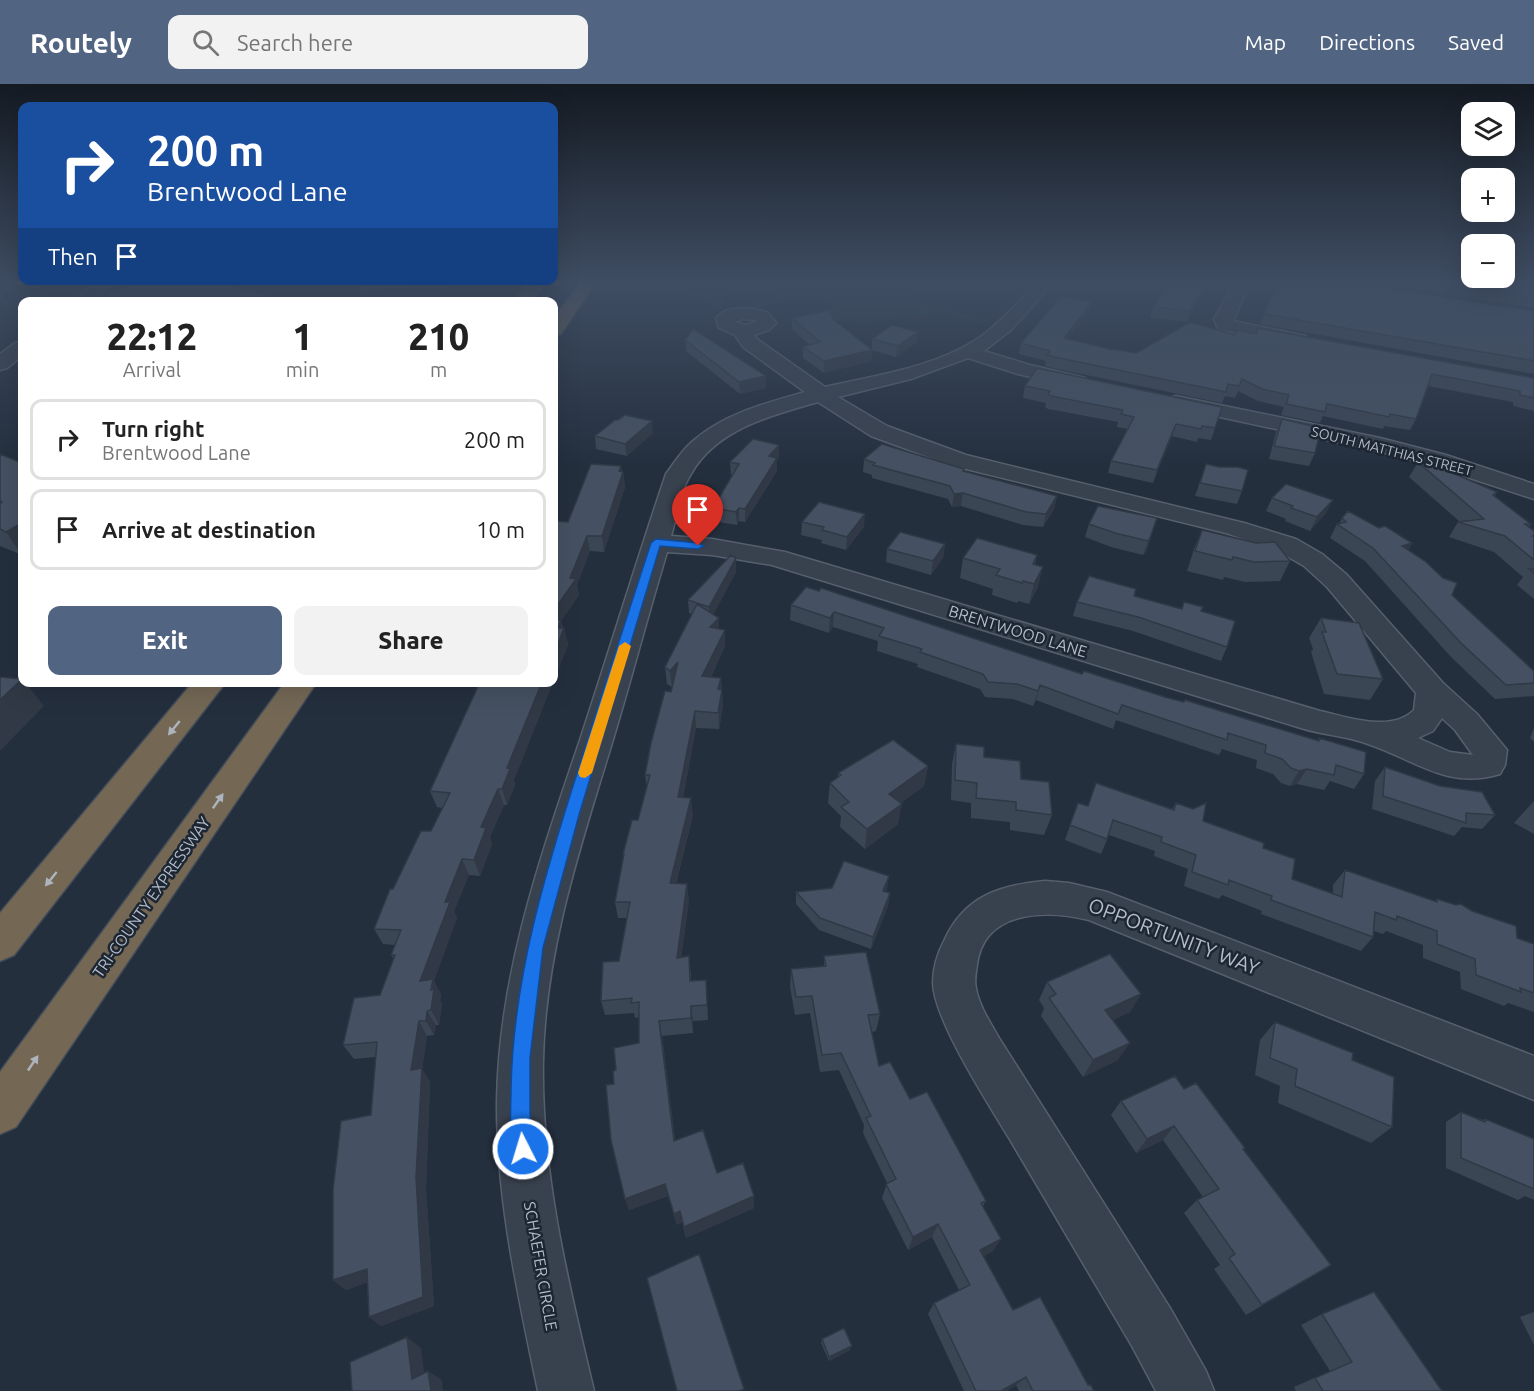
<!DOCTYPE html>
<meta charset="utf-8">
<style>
:root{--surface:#fff;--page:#f2f2f2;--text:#222;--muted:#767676;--line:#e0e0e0;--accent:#516482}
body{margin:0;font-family:Ubuntu,sans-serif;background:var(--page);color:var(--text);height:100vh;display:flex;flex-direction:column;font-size:22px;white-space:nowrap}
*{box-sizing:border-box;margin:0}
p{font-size:20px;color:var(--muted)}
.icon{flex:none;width:33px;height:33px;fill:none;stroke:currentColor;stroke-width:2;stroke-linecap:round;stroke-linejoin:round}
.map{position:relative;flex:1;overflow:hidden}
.sheet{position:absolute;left:18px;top:213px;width:540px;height:390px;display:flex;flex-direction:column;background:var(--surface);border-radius:12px;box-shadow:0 6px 24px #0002}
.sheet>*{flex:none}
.hud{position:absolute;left:18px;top:18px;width:540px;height:183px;border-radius:12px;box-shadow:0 6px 24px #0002;background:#1a4fa0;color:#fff;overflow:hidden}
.buttons{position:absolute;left:1461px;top:18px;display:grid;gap:12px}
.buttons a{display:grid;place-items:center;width:54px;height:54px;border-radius:12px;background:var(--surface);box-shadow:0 6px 24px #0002;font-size:30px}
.pin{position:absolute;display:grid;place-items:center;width:51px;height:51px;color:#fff;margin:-62px -26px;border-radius:50% 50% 50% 0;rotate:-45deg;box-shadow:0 0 6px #0007}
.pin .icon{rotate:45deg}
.me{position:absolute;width:66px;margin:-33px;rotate:355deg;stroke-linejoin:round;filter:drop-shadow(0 0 4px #0008)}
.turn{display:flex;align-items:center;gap:21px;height:126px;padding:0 30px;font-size:27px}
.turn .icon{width:78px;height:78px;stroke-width:2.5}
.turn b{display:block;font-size:42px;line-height:51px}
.then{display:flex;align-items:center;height:57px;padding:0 30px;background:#0003;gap:12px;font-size:22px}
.eta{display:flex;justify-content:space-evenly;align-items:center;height:102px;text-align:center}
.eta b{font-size:36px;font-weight:800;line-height:42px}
.cta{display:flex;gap:12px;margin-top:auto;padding:12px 30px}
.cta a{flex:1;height:69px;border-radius:12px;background:var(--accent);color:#fff;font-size:24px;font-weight:800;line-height:69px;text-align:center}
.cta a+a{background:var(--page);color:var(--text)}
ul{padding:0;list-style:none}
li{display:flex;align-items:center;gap:18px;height:81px;margin:0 12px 9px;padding:0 18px;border:3px solid var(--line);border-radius:12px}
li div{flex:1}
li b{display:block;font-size:22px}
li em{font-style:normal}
header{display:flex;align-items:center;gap:36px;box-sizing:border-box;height:84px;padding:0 30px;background:var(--accent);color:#fff}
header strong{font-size:28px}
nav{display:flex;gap:33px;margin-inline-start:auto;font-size:21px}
.search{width:420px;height:54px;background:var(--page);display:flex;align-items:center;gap:15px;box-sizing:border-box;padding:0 21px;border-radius:12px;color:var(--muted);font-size:22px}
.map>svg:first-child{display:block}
</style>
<header>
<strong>Routely</strong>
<div class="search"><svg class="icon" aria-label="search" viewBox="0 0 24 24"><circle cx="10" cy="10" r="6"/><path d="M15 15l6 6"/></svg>Search here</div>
<nav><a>Map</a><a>Directions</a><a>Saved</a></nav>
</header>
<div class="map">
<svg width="1534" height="1307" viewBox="0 0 1534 1307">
<rect width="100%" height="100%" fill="#242f3e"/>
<!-- green -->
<path fill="#263c3f" d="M695,199H732L723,207V226L709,218L684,212L695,203Z
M750,199H868L910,211L911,218L988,235L983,239L942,230L866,239L820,236L780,237L827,228L833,221C809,201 781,218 755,225L749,220L772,215V208L756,204Z"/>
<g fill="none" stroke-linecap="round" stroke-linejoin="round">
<!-- minor casing -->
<g stroke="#565f6c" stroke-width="3">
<path id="minor" d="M95,199H113L92,218H73Z
M1036,199H1053L1012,245L984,267L1030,281L1085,294L1088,298L1085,302L1078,304L1018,290L968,274L911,295L838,313L887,342L966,371L1244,439L1296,455L1322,470L1347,491L1443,599L1477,630L1507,666L1505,681L1500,690C1447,706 1416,676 1368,660C1347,652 1323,651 1301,644L772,481L712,471L667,468C648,531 631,596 612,659C580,763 545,868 543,977C541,1089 568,1198 594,1307H538C518,1211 496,1114 497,1016C499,890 540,774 580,656C609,568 636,478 666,390C674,379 683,365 693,357C724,330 766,319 805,308L743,263L735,251L719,244L716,234C727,220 753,224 767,228L776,239L769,246L754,251L757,255L825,303C877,291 939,283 983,251C1003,236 1019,217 1036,199ZM743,235L755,236L756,238L746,241L734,238ZM818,318L871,352L950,381L1226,449L1278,467L1304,482L1327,503L1416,609L1414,626C1391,649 1348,633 1320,627L785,468L712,455L671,452C677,433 680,407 691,390C716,345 772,331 818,318ZM1442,634L1455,646L1473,671L1450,668L1418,654L1433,647Z
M1234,199H1250L1233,237L1306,252L1308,256L1306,260L1299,262L1218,245L1214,235Z
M22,257V272L7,284L0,286V270L15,259Z
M1176,312L1380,354L1446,371L1534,400V415L1430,381L1378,367L1169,322L1165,318L1169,314Z
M1045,797L1069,799L1107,808L1534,972V1016L1089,836C1047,826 984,825 977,881C976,888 974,896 976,904C979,922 990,938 999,954L1170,1224L1206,1287L1214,1307H1156L1132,1262C1091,1193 1050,1123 1009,1054C988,1019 934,936 933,899C933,883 938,868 945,855C965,812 1000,801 1045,797Z"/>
</g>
<!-- highway casing -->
<g stroke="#434c59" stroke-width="3">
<path id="highway" d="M528,199H545L531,218H514Z
M579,199H595L561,250L554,251V234Z
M193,598H226L14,871L0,877V829Z
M285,598H317L16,1043L0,1050V988Z"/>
</g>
<!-- minor -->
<use href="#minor" fill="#38414e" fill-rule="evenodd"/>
<!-- highway -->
<use href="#highway" fill="#746855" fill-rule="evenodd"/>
</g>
<!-- wall -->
<path fill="#3b4654" d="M354,199H449L451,207L388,218H363Z
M981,199H1020L1018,206Z
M1170,199H1208L1187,238L1150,234L1153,223Z
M1377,199H1534V224Z
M103,212L292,218H105Z
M1534,227V290L1260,240L1264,230Z
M1089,228L1068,255L1109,265L1137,269L1235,251L1534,294V327L1513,322V318L1428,302L1416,335L1410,346L1384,342L1383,345L1323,332L1320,339L1281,331L1284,323L1258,317L1238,307L1235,314L1225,312L1222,319L1057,285L1045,282L1046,277L1019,270L1021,259Z
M792,234L833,235L872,265V255L918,248L916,259L896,273L872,266L871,277L824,289L803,274V263L810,261L792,245Z
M685,256L766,292V304L740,310L686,267Z
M1025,302L1215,344L1211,356L1198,354L1197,358L1172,352L1153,399L1108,389L1111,377L1128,345L1117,343L1118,338L1048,325L1045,323L1046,319L1023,314Z
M1282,335L1315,369L1309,382L1269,375L1276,348Z
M653,349L627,372L596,365L595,352Z
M779,361V374L777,376V387L745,438L739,437L737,441L713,437V424L732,391H731L730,378Z
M0,370L22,379V471L0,462Z
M864,375L964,385V387L1057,412L1054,425L1043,443L1023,441L961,422L952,423L948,415L872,394V391L863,388Z
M1420,375L1497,408L1495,412L1531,440L1529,443L1534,447V515L1517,501L1523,493L1494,468L1449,453L1458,438L1459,437L1409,393Z
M1206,380L1242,407L1237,420L1195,412Z
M621,382L622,388H623L625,403L604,468L590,467L577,501L579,511L561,536L563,544H564L568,561L554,596V443L568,438Z
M1272,414L1326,429L1310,447L1285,437L1286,435L1266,427Z
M1157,434L1146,468L1143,471L1111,463L1085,453L1089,440Z
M1342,434L1379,444L1412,459L1408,466L1452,511L1534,587V612L1495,615L1451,573L1365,477L1330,454L1337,440H1339Z
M802,438L864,443L846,466L821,459L822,456L801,451Z
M1202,446L1290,477L1280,497L1245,498L1224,493L1223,496L1187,487L1194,465Z
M945,460L943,474L931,491L886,478L887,465Z
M1037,471L1035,480L1038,503L1029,520L1018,517L1017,519L992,511L993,505L960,494L963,474Z
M736,474V488L713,531L719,534V545L725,562L711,593L721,594L723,622L719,645L696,644L683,714L693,731L676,800L689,816L681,873L691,888V897L707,911L708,936L693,937V949L662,952L675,1056L717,1089L754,1112V1124L686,1154L682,1138L677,1141L668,1112L629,1126L614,1000L616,986L639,959V933L635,934L634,929L605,931L601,917L619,877L627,834H618L615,818L623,775V770L638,736L647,704L645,691L672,603L667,600L665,583L692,530L689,529L688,516Z
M806,503L1082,590L1317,657L1319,654L1364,690L1354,705L1330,697L1324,706L1297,700L1290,702L1281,699L1273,690L1256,684L1257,676L1222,665L1219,671L1116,636L1113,645L1036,616L1033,622L1013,615L985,613L980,605L917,583L918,580L877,567L878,557L833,543L829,549L790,536L791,521Z
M1134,512L1181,525L1184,518L1201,527L1227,563L1221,577L1133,547L1073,532L1077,518Z
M1321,534L1383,595L1370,616L1324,610L1311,568L1313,565L1309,554Z
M480,598H553L514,696L515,701L507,721H504L490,753L492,760L480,792L469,791L454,827L457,834L434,897L441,910L440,916L442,920L439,941H436L434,951L427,952L422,985L430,998L426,1105L434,1222L381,1242L369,1233L368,1198L346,1206L333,1196L371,1031L376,973L354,975L343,961L380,911L394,875L391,871L395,861L383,860L374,845L393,805L431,747L442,724L437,723L430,707Z
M1534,644V658L1530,654Z
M956,660L984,673L1021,695L1052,731L1044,751L1010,746V738L971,734V719L951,716L952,680Z
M928,682L924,702L901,719L898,740L865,765L840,743L841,732L828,719L830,699L838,693V689Z
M1385,683L1495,731L1482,745L1462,743L1454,752L1372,725L1375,697Z
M1096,699L1172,725L1176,719L1203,737L1263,764L1292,795L1333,809V801L1345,786L1435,817L1437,815L1517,854L1534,860V928L1508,919L1504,922L1461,905L1460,888L1423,874V861L1386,847L1383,850L1374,847L1373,853L1361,867L1261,830L1262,827L1222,811L1219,815L1184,802L1188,785L1154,772L1155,767L1109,751L1101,770L1065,756L1078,719L1088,722Z
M1534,717V750L1514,739Z
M889,792L886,808L890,809L888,822L871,865L819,846L796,820V808L832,804Z
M824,872L880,930L876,947L872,948L879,982L910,1015L986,1117L983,1122L993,1167L984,1172L1013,1226L1094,1307H1019L1016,1301L1007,1307H964L928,1230L934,1219L959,1206L932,1153L908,1166L882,1114L887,1099L863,1049L864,1041L839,986L820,988L810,929L795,931L790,903L791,885L824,882Z
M1047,898L1141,910L1130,928L1113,936L1118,976L1083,993L1041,932L1044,924L1039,916Z
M1275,938L1352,976L1392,1043L1371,1059L1278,1019L1280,1002L1255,991L1260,956Z
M1184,1005L1245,1064L1243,1065L1331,1181L1246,1231L1214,1185L1220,1181L1184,1129L1197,1116L1203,1113L1163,1056L1136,1069L1111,1031L1121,1017Z
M1461,1028L1483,1036L1485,1035L1534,1055V1116L1525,1112L1518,1116L1446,1084V1038Z
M1534,1228V1261L1520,1233Z
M1322,1230L1442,1307H1296L1294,1303L1330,1287L1301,1241Z
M822,1255L850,1266L829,1277L821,1259Z"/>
<!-- shaded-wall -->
<path fill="#303945" d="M434,199H449L451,207L388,218H364L362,210Z
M1206,199H1208L1187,238L1190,227Z
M1092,218L1089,228L1061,264L1064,254Z
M918,248L916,259L896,273L898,262Z
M872,266L871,277L824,289V277Z
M766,292V304L740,310L739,298Z
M652,337L653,349L627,372L625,360Z
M1176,340L1172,352L1153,399L1157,386Z
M779,361V374L777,376V387L745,438V425L769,372Z
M621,382L622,392L623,388L625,403L604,468L602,452Z
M963,409L961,422L952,423L954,410Z
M1057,412L1054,425L1043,443L1046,430Z
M1333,416L1326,429L1310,447L1317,433Z
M739,424V437L737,441L736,428Z
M865,430L864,443L846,466L847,453Z
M22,439V471L6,448Z
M587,452L590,467L577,501L579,511L554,548V526L570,494Z
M1150,454L1146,468L1143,471L1148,457Z
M1412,459L1404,472L1402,462Z
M945,460L943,474L931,491L933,477Z
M736,474V488L710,537L709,523Z
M1043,483L1038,503L1029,520L1034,500Z
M834,528L833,543L829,549L830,534Z
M719,534V550L710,543Z
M561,536L563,547L564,544L568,561L554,596V571L558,544Z
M725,546V562L703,609L702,592Z
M678,578L672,604L670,587Z
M721,594L723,622L719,645L718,605Z
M22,595V598H25L44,622L0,667V616Z
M542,598H553L514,696L515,701L507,721L502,705L507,684Z
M1040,601L1036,616L1033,622Z
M695,627L696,644L680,730L678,713Z
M928,682L924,702L886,730L889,710Z
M1307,685L1297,700L1290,702L1299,687Z
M498,705L504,721L490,753L492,760L480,792L474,776L481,743Z
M691,714L693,731L672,815L670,799Z
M902,720L898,740L865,765L867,745Z
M462,775L469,791L454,827L457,834L434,897L441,910L440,916L442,920L439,941L431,926L420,897L445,818Z
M889,792L887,805L881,819L883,807Z
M687,800L689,816L679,889L677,874Z
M890,809L888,822L871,865L873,853Z
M1141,910L1130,928L1095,944L1105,926Z
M691,922L693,937V949L691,934Z
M427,927L436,941L434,951L426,937Z
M419,937L427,952L422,985L430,998L426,1105L434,1222L381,1242L369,1233L416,1093L411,986Z
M659,937L662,952L677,1069L674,1057Z
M1130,959L1118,976L1083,993L1093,976Z
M1174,1042L1163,1056L1136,1069L1147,1055Z
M665,1100L668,1112L629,1126L625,1115Z
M754,1112V1124L686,1154L684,1143Z
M680,1127L682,1138L677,1141L674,1130Z
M938,1140L932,1153L908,1166L913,1153Z
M1001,1155L993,1167L973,1178L980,1166Z
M367,1185L379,1194L346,1206L333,1196Z
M407,1253L421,1264L426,1304L412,1295Z
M852,1262L850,1266L829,1277V1273Z
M428,1287L442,1296L443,1307H431Z
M1026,1293L1016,1301L1007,1307H1001Z"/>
<!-- building -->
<path fill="#455162" stroke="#303945" stroke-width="1.5" d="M139,199H221L292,218H108L107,217L112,215L103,212Z
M356,199H434L362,210Z
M1170,199H1206L1190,227L1153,223Z
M1277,199H1355L1534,227V277L1264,230Z
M1446,199H1534V212Z
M1061,212L1092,218L1064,254L1109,265L1137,269L1190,238L1235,251L1237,246L1256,250L1258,244L1534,294V314L1520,311V307L1432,290L1416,335L1390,330L1389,333L1327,320L1325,328L1286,320L1289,311L1262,305L1242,295L1239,302L1228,300L1226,308L1059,274L1047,271L1050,267L1021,259Z
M830,226L833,235L872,266L824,277L803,263L820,258L792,234Z
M892,241L918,248L898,262L872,255Z
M693,245L766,292L739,298L685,256Z
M1037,284L1222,323L1215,344L1202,342L1201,345L1176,340L1157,386L1111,377L1134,333L1121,330L1123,326L1051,312L1048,310L1050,307L1025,302Z
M625,331L652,337L625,360L595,352L615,336H618Z
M1282,335L1321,344L1315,369L1274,362Z
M753,355L779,361L769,372L777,374L745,425L739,424L736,428L713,424L739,380L730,378Z
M882,360L964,385L963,387L1057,412L1046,430L1026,428L963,409L954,410L950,402L873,381L875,379L864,375Z
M0,370L22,379V439L6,448L0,445V420L2,418L0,417Z
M1420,375L1497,408L1493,411L1531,440H1525L1534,447V451L1533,452H1534V476L1505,452L1458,438L1484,435L1418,378Z
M591,380L621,382L619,387L623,388L602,452H587L570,494L576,495L554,526V443L556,437L568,438Z
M1206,380L1219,383H1238L1248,386L1242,407L1200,399Z
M1286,400L1333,416L1317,433L1291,424L1293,422L1272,414Z
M819,418L865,430L847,453L822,446L824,443L802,438Z
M1098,422L1157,434L1150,454L1148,457L1115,449L1089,440Z
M1348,427L1379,444L1385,442L1412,459L1402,462L1425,477L1443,494L1457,499L1452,511L1534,587V599L1506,601L1461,559L1373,464L1337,440L1346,438L1342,434Z
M1202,446L1256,459L1275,458L1290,477L1254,478L1233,473L1232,476L1195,467Z
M900,448L945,460L933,477L887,465Z
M977,454L1037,471L1033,480L1043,483L1034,500L1023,497L1022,499L996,491L1000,485L963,474Z
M731,471L736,474L709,523L688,516Z
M1529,485H1534V489Z
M1089,492L1136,505L1134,512L1182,525L1184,518L1203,523L1201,527L1235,537L1227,563L1138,533L1077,518Z
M806,503L819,507L821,504L1082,590L1084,587L1165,613L1184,618L1185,616L1319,657V654L1366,668L1364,690L1336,681L1334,691L1307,685L1299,687L1291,684L1282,675L1265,669L1266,661L1228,649L1227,656L1122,621L1118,630L1040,601L1038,607L1017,600L988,598L983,590L920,568L922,565L879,552L884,544L834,528L830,534L791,521Z
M697,520L719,534L710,543L725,546L702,592L721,594L718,605L722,606L718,629L695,627L678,713L691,714L670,799L687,800L677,874L689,872L690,897L706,896L707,921L691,922V934L659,937L674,1057L703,1046L717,1089L743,1079L754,1112L684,1143L680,1127L674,1130L665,1100L625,1115L611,1056L606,1001L614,1000L613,987L616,986L614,964L639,959V918L631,919L632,914L601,917L603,878L619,877L630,818H615L624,770H623L632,736H638L650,691H645L651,659L665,607L671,608L678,578L670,587L665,583Z
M1321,534L1359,539L1383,595L1337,590L1322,548H1326Z
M554,536H561L558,544H564L554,571Z
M0,593L22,595L0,616Z
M480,598H542L507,684L510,685L502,705H498L481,743L486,744L474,776L462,775L445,818H450L420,897L433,895L431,906L434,905L431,926L427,927L426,937H419L411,986L422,984L416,1093L423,1213L369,1233L367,1185L333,1196V1106L341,1037L371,1031L377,958L343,961L354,914L380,911L395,871H391L401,846L374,845L390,805H393L421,747H431L450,709L430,707Z
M893,656L928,682L889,710L902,720L867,745L841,723L849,718L830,699L841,691L838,689Z
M956,660L984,663V673L1020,677L1021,695L1049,698L1052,731L1016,726V718L976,714L977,699L955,696Z
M1385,683L1440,702L1482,708L1495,731L1466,729V739L1383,712Z
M1096,699L1174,726L1176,719L1193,725L1206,719L1203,737L1264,759L1263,764L1295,775L1292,795L1342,813L1345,786L1437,818V815L1456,821L1461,820L1472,827L1516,842L1517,854L1534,860V909L1520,904L1521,908L1476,891L1475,875L1437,860V847L1397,832L1396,836L1375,828L1373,853L1271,816L1272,812L1229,796L1228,801L1192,788L1196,771L1161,758L1162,753L1113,736L1107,755L1070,741L1078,719L1088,722Z
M844,777L889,792L883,807L890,809L873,853L820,834L796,808L832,804Z
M866,868L880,930L868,931L879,982L890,978L910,1015L927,1008L986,1117L981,1119L1001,1155L980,1166L1013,1226L1040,1213L1088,1301L1090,1300L1094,1307H1033L1026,1293L1001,1307H976L934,1219L970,1201L938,1140L913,1153L886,1100L896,1095L866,1034L871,1032L841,969L822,971L812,912L796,913L791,885L826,882L824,872Z
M1110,870L1141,910L1105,926L1130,959L1093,976L1049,914L1056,910L1047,898Z
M1275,938L1353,969L1352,976L1394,993L1392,1043L1295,1002L1297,985L1270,974Z
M1175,992L1184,1005L1196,999L1245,1064L1243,1065L1331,1181L1262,1221L1229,1174L1235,1170L1197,1116L1219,1105L1174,1042L1147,1055L1121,1017Z
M1461,1028L1485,1038V1035L1534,1055V1105L1461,1074Z
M699,1170L744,1305L739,1307H677L647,1194Z
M1374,1208L1442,1307H1323L1315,1294L1352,1278L1322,1230Z
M844,1244L852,1262L829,1273L822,1255Z
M407,1253L412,1295L428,1287L431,1307H352L350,1278Z"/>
<!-- one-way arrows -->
<defs><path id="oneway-solid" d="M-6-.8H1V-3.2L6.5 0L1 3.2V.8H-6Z" transform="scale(1.5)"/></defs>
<g fill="#aeb4bd">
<use href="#oneway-solid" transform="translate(174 644) rotate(129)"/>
<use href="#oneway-solid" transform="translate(218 717) rotate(-55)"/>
<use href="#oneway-solid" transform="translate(51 795) rotate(129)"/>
<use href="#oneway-solid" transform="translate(33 979) rotate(-56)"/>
</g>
<!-- sky -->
<linearGradient id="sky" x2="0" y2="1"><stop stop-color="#141a22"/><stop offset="0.52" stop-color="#3f4d63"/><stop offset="1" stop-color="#3f4d63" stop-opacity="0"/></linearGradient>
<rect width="1534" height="382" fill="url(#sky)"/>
<!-- route -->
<path fill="#1a73e8" stroke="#114b97" stroke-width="1.5" d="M656,455L698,459L704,462L698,465L660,462L579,731L543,864L530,974V1029L533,1065L530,1072L523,1075L516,1072C508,1053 511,1026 511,1005C513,893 546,786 580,680C603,606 627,533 651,459Z"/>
<!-- slow -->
<path fill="#f59e0b" d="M625,558L631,562L592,689L585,694L580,693L578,689L619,562Z"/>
<g text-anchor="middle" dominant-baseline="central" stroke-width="5" stroke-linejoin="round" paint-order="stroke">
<!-- far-street labels -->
<g font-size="14" fill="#b4bcc9" stroke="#1d2633">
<text transform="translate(1392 367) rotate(14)">SOUTH MATTHIAS STREET</text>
</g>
<!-- street labels -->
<g font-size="16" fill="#b4bcc9" stroke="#1d2633">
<text transform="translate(1018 547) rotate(17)">BRENTWOOD LANE</text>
<text transform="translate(151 813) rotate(-55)">TRI-COUNTY EXPRESSWAY</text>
<text transform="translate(541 1182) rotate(80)">SCHAEFER CIRCLE</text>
</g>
<!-- near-street labels -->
<g font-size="20" fill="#b4bcc9" stroke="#1d2633">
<text transform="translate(1174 852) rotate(21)">OPPORTUNITY WAY</text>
</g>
</g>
</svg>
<div class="buttons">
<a><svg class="icon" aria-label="layers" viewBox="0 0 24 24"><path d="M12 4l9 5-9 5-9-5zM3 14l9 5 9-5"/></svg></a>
<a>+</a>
<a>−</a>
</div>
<div class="pin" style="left:698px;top:462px;background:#d93025"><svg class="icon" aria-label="arrive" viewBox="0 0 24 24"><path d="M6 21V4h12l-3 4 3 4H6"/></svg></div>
<svg class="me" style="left:523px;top:1065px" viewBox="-20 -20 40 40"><circle r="17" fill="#1a73e8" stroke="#fff" stroke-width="3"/><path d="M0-11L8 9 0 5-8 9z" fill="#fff"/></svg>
<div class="hud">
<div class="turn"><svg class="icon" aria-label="right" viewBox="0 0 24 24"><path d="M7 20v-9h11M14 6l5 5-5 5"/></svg><div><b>200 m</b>Brentwood Lane</div></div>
<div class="then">Then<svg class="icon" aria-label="arrive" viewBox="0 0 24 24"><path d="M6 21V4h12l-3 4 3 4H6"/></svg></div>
</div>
<section class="sheet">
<div class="eta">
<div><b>22:12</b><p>Arrival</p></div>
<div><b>1</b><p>min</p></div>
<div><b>210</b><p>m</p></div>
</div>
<ul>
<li><svg class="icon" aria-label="right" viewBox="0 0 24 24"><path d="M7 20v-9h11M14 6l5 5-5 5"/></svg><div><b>Turn right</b><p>Brentwood Lane</p></div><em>200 m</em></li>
<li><svg class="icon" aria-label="arrive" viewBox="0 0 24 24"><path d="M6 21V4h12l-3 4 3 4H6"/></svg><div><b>Arrive at destination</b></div><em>10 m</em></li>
</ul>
<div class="cta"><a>Exit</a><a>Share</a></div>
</section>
</div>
